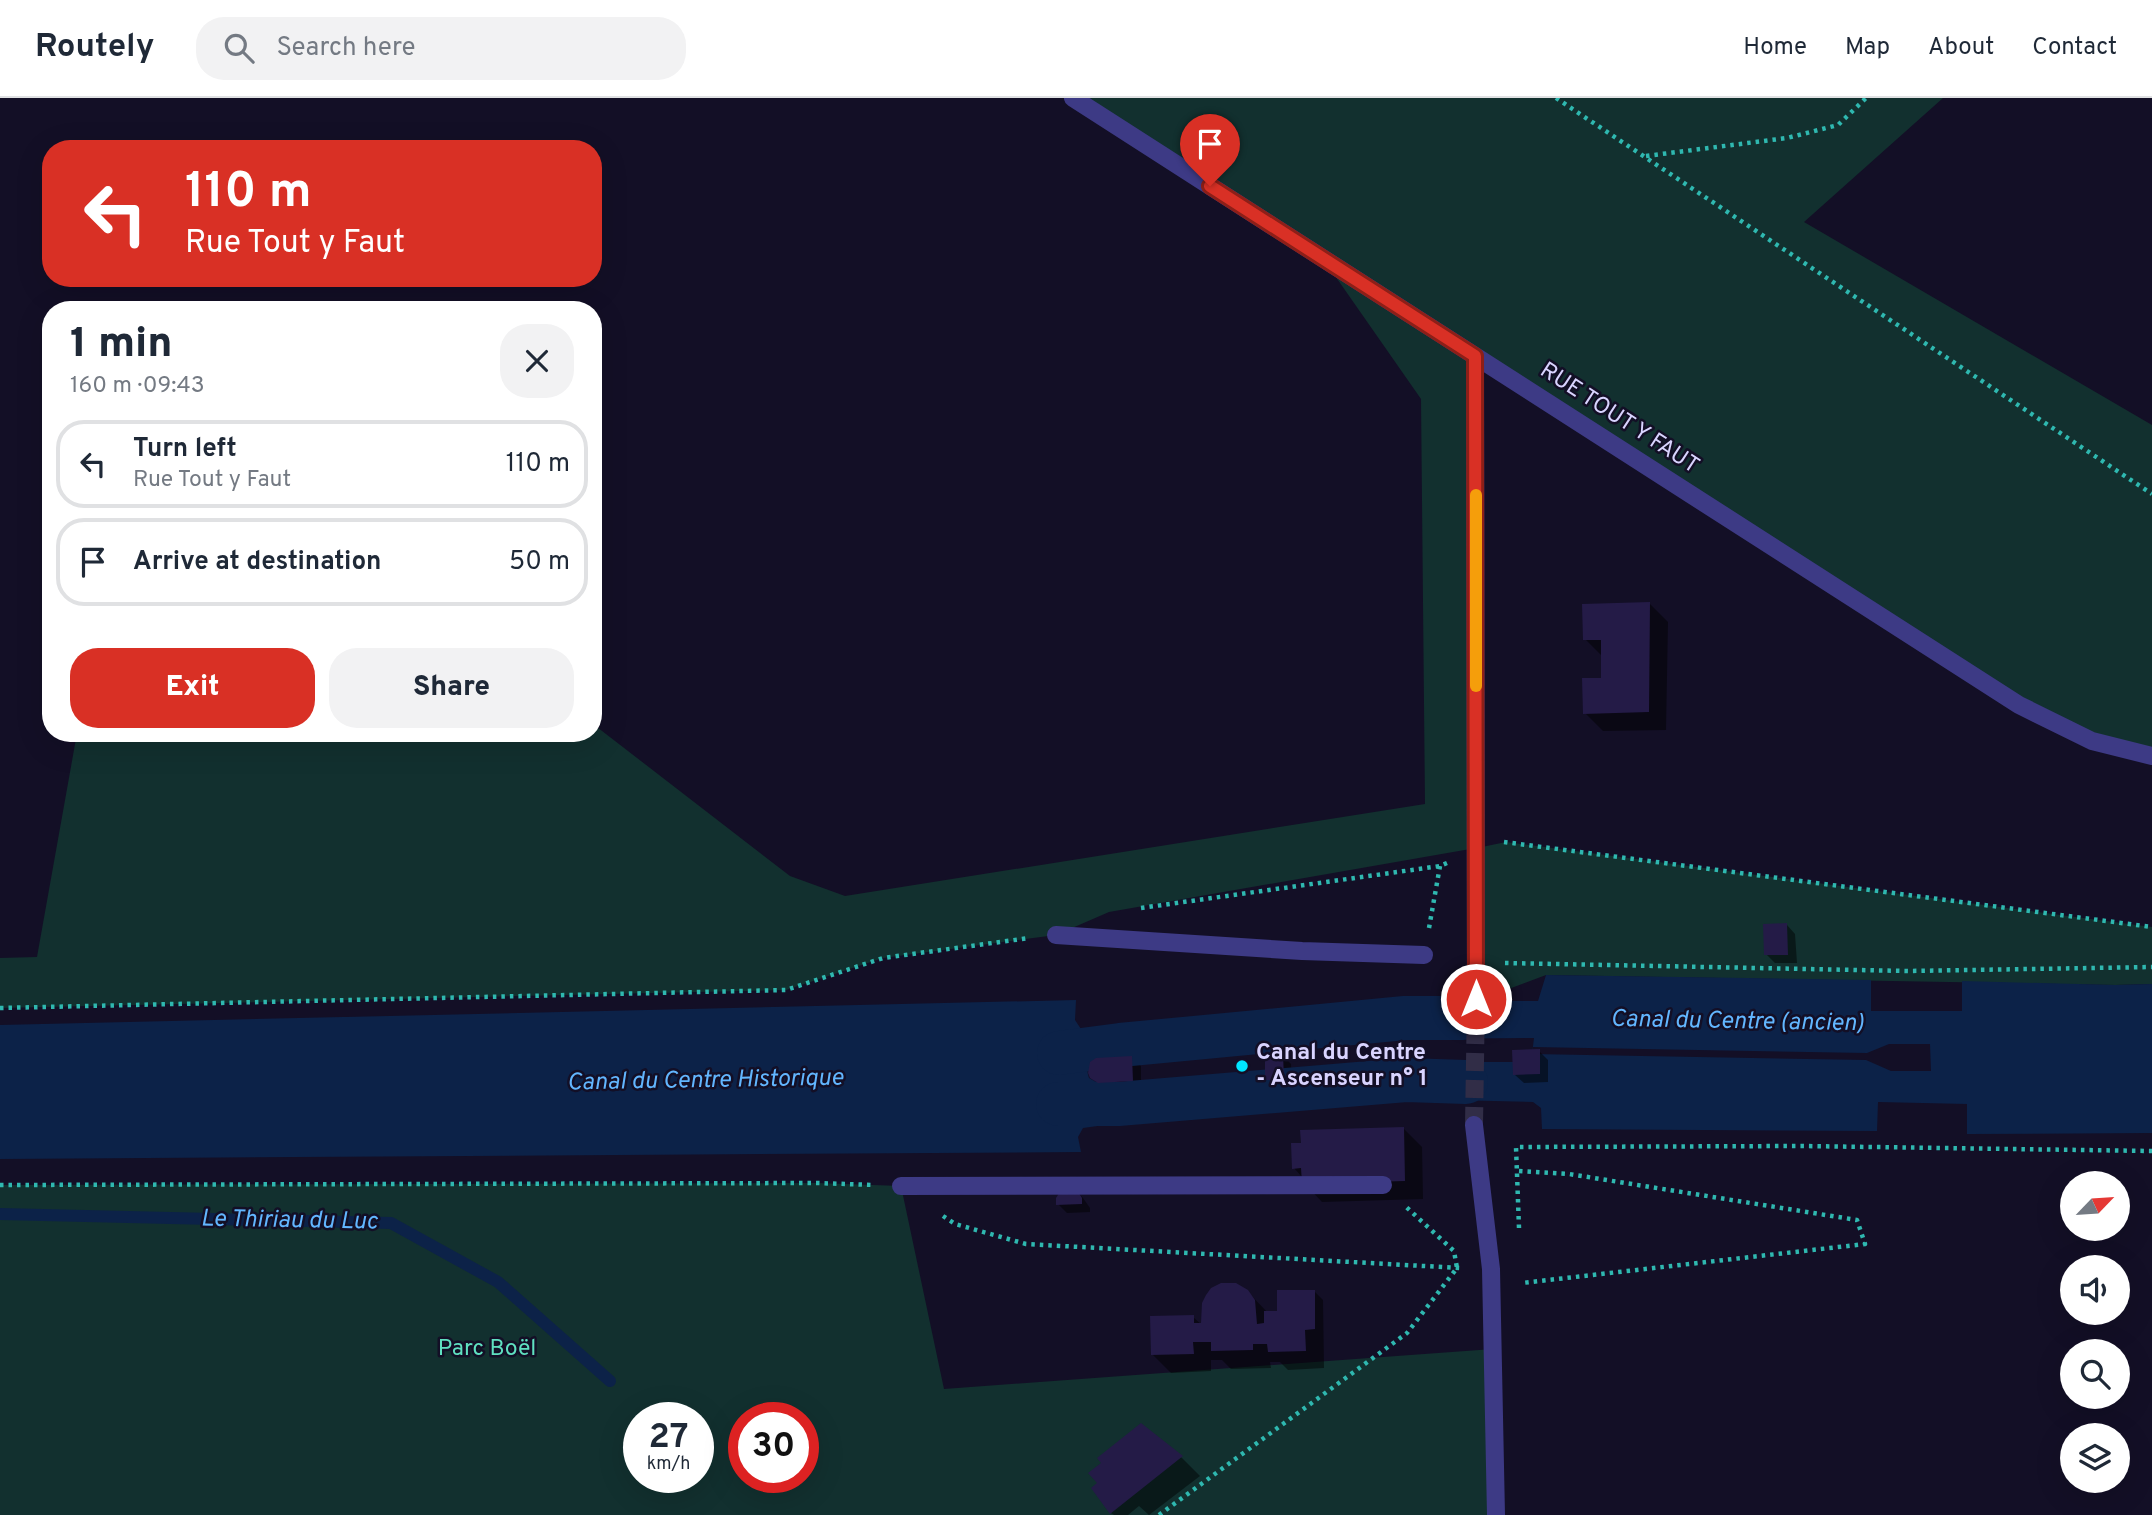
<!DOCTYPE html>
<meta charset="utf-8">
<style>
:root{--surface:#fff;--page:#f2f2f3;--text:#1f2937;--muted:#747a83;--line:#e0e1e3;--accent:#d93025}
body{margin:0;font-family:Overpass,sans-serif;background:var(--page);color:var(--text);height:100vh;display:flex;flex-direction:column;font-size:26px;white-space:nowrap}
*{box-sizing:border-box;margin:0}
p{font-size:23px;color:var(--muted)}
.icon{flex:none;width:38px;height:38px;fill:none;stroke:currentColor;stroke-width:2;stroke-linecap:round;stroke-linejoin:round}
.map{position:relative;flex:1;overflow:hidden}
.sheet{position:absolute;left:42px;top:203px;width:560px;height:441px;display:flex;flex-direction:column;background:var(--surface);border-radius:28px;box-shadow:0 7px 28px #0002}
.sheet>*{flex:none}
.guide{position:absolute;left:42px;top:42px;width:560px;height:147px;border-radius:28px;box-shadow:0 7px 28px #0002;background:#d93025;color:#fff;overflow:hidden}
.needle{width:46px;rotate:65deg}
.controls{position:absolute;left:2060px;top:1073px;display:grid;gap:14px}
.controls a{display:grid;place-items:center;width:70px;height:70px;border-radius:50%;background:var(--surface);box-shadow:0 7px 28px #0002;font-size:35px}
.speed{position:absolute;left:623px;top:1304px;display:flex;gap:14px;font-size:35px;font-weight:700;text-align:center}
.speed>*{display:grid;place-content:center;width:91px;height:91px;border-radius:50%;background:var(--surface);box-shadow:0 7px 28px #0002;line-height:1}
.speed small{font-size:18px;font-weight:400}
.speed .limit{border:10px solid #d22;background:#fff;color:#111}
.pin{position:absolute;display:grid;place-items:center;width:60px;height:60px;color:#fff;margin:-72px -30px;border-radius:50% 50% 50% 0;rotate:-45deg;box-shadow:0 0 7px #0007}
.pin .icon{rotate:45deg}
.me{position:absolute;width:77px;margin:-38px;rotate:0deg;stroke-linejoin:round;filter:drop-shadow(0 0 5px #0008)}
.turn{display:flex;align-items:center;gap:24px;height:147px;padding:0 28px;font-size:32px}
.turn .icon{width:91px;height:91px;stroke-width:2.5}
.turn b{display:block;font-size:49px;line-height:60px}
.round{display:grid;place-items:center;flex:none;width:74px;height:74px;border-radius:28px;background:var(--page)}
.summary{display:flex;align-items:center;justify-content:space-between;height:119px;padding:0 28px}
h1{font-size:42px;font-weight:800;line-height:52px}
.action{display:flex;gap:14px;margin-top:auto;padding:14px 28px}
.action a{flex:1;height:80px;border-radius:28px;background:var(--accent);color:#fff;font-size:28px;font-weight:800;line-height:80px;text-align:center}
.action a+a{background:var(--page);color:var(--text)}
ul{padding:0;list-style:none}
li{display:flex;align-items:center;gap:21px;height:88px;margin:0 14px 10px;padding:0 14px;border:4px solid var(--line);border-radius:28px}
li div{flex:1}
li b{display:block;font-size:26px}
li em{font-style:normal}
header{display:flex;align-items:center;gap:42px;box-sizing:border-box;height:98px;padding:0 35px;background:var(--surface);border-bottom:2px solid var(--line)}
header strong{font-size:33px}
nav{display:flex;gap:38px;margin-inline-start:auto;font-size:24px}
.search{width:490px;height:63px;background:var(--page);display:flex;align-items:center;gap:18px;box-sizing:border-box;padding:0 24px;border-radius:28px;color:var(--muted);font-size:26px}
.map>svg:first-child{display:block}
</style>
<header>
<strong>Routely</strong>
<div class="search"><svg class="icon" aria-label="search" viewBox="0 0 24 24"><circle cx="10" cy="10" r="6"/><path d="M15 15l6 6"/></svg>Search here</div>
<nav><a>Home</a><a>Map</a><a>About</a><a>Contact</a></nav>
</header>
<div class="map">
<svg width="2152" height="1417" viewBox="0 0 2152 1417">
<rect width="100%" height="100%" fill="#130f26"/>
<!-- green -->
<path fill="#12302f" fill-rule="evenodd" d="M1073,0H1943L1804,124L2152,327V658L2092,643L1476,259L1477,750L1506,744L2152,829V886L2115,887L1546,877L1490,898L1476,901V750L1109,814L1056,837L883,860L786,892L0,910V860L37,859L77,635H593V626L790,778L845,798L1425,706L1421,301L1324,162Z
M817,1085L901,1088L944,1291L1493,1251L1494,1417H0V1087ZM639,1320H698V1379H639ZM744,1320H803V1379H744Z"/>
<!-- water -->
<path fill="#0c2248" d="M1546,877L1871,882V913H1962V883L2115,887L2152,886V1035L1967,1036V1006L1878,1004L1877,1033L1542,1031L1541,1010L1533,1004L1407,1001L1406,964H1531L1534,940L1405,941L1404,902L1538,903Z
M1076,902L1075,922L1081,931L1118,928L1119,957C1102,958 1081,956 1089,980L1098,985H1118L1119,1025L1083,1030L1078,1039L1081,1054L0,1061V927Z"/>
<!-- pier -->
<path fill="#130f26" d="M1889,946H1930L1931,973H1891L1866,962L1532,956L1533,949L1867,955Z"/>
<!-- shadow -->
<path fill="#0007" d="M1650,506L1668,524L1666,632L1603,633L1585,615L1603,582V559L1585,541Z
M1787,827L1795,836L1797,865H1775L1766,856Z
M1539,953L1548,962V984L1524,985L1515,977Z
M1282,957L1291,966L1292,990H1276L1267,981Z
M1132,959L1141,968V991L1106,992L1092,979Z
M1403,1030L1422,1049L1423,1101L1322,1104L1304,1085L1302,1079L1294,1070L1302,1046Z
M1074,1091L1083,1100L1090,1110V1114L1067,1115L1058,1106Z
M1247,1193L1268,1215H1279L1314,1193L1323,1202L1324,1270L1288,1272L1280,1264H1270L1271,1270L1231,1271L1222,1262H1211V1273L1171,1275L1153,1257L1193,1219L1203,1228Z
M1141,1327L1182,1360L1200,1378L1149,1417L1139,1408L1128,1417H1114L1111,1415Z"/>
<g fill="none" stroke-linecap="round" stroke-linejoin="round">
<!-- stream -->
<path stroke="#0c2248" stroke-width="12" d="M0,1116L391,1125L498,1184L610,1283"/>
<!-- canal -->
<path stroke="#0c2248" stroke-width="44" d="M1059,955L1120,947L1405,920H1463
M1058,1006H1118L1406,982L1466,984"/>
</g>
<!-- building -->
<path fill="#241b47" d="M1650,504L1649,614L1583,616L1582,580H1601V542H1583L1582,506Z
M1787,825L1788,857H1764L1763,826Z
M1540,951V976L1513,977L1512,952Z
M1283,955L1284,982H1265V956Z
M1132,958L1133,983L1098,985L1090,980L1088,975L1090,964L1096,960Z
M1404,1029L1405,1083L1302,1086L1301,1070L1292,1071L1291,1045H1301L1300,1032Z
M1063,1089H1075L1082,1100V1106L1056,1107V1100Z
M1221,1185H1236L1248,1192L1255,1202L1257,1226L1264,1225V1213H1277V1192H1315V1231L1305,1232L1306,1253L1268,1254L1267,1246H1253V1252L1211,1253V1244H1193L1194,1256L1151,1257L1150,1218L1194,1217V1225H1201L1202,1205L1206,1197L1211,1190Z
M1141,1325L1183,1358L1110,1416L1091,1390L1097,1385L1088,1375L1101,1365L1097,1360Z"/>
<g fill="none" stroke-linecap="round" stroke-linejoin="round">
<!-- minor-tunnel -->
<path stroke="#312d47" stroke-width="18" stroke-dasharray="18 9" stroke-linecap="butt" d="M1474,1027L1476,901"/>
<!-- path -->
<path stroke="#2fb8b0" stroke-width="4.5" stroke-dasharray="3.5 5" stroke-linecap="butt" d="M1556,0L2152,396
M1646,58L1787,40L1838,27L1866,0
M1504,744L2152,829
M1141,810L1440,768L1447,765
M1429,830L1440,768
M1505,865L1908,873L2152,869
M0,910L786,892L883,860L1029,840
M1519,1073L1569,1076L1857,1122L1865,1146L1522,1185
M0,1087L817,1085L874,1087
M943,1118L955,1126L1026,1146L1460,1170
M1519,1130L1516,1049L1802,1048L2152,1053
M1159,1417L1407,1235L1457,1170L1454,1153L1404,1107"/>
<!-- service -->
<path stroke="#3d3a85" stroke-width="18" d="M1056,837L1302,853L1424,857
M901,1088L1383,1087"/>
<!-- minor -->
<path stroke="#3d3a85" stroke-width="18" d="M1073,0L2019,607L2092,643L2152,658
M1475,258L1476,901
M1474,1027L1491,1171L1496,1417"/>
</g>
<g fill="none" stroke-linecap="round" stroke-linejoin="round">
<!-- route casing -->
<g stroke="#8d1f18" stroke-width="18">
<path id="route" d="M1210,88L1475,258L1476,901"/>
</g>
<!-- route -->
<use href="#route" stroke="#d93025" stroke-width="12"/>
<!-- slow -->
<path stroke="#f59e0b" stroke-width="12" d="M1476,397V588"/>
</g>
<!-- markers -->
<circle fill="#00e5ff" stroke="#130f26" stroke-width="2.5" cx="1242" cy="968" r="7"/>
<g text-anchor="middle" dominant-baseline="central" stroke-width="5" stroke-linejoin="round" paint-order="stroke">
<!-- street labels -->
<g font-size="23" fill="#d9d4ff" stroke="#130f26">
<text transform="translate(1619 321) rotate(33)">RUE TOUT Y FAUT</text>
</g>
<!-- poi labels -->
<g font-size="23" font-weight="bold" fill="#d9d4ff" stroke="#130f26" text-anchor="start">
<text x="1256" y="955">Canal du Centre<tspan x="1256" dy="26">- Ascenseur n° 1</tspan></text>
</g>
<!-- park labels -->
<g font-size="23" fill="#5fe0c0" stroke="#130f26">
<text x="487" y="1251">Parc Boël</text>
</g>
<!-- water labels -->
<g font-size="24" font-style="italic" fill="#62b6ff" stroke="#130f26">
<text transform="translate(1737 924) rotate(1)">Canal du Centre (ancien)</text>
<text transform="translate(705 983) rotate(-1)">Canal du Centre Historique</text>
<text transform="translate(289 1123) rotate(1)">Le Thiriau du Luc</text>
</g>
</g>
</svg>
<div class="controls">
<a><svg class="needle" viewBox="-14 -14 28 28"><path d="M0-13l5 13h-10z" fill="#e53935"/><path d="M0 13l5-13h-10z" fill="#747a83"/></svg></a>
<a><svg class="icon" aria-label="sound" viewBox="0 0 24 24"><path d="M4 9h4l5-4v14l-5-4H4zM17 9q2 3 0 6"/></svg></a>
<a><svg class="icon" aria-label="search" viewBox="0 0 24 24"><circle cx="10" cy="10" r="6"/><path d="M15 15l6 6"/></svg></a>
<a><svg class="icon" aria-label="layers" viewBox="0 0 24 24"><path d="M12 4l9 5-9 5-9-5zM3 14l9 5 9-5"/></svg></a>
</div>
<div class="speed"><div>27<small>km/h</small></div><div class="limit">30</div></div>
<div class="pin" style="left:1210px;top:88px;background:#d93025"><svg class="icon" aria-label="arrive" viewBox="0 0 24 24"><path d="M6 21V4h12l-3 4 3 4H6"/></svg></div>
<svg class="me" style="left:1476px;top:901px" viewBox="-20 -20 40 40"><circle r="17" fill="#d93025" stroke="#fff" stroke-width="3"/><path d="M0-11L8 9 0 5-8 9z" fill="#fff"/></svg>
<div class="guide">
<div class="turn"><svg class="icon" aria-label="left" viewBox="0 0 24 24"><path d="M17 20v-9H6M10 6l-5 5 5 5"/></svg><div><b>110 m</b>Rue Tout y Faut</div></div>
</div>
<section class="sheet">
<div class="summary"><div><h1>1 min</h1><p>160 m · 09:43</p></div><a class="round"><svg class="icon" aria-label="close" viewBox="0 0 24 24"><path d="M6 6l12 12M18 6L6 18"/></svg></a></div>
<ul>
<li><svg class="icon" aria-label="left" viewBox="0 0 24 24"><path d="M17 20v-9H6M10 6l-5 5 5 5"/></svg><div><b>Turn left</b><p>Rue Tout y Faut</p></div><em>110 m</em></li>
<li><svg class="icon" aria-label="arrive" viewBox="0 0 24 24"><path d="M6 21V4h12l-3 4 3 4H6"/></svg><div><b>Arrive at destination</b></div><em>50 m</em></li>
</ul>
<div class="action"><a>Exit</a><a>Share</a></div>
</section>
</div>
